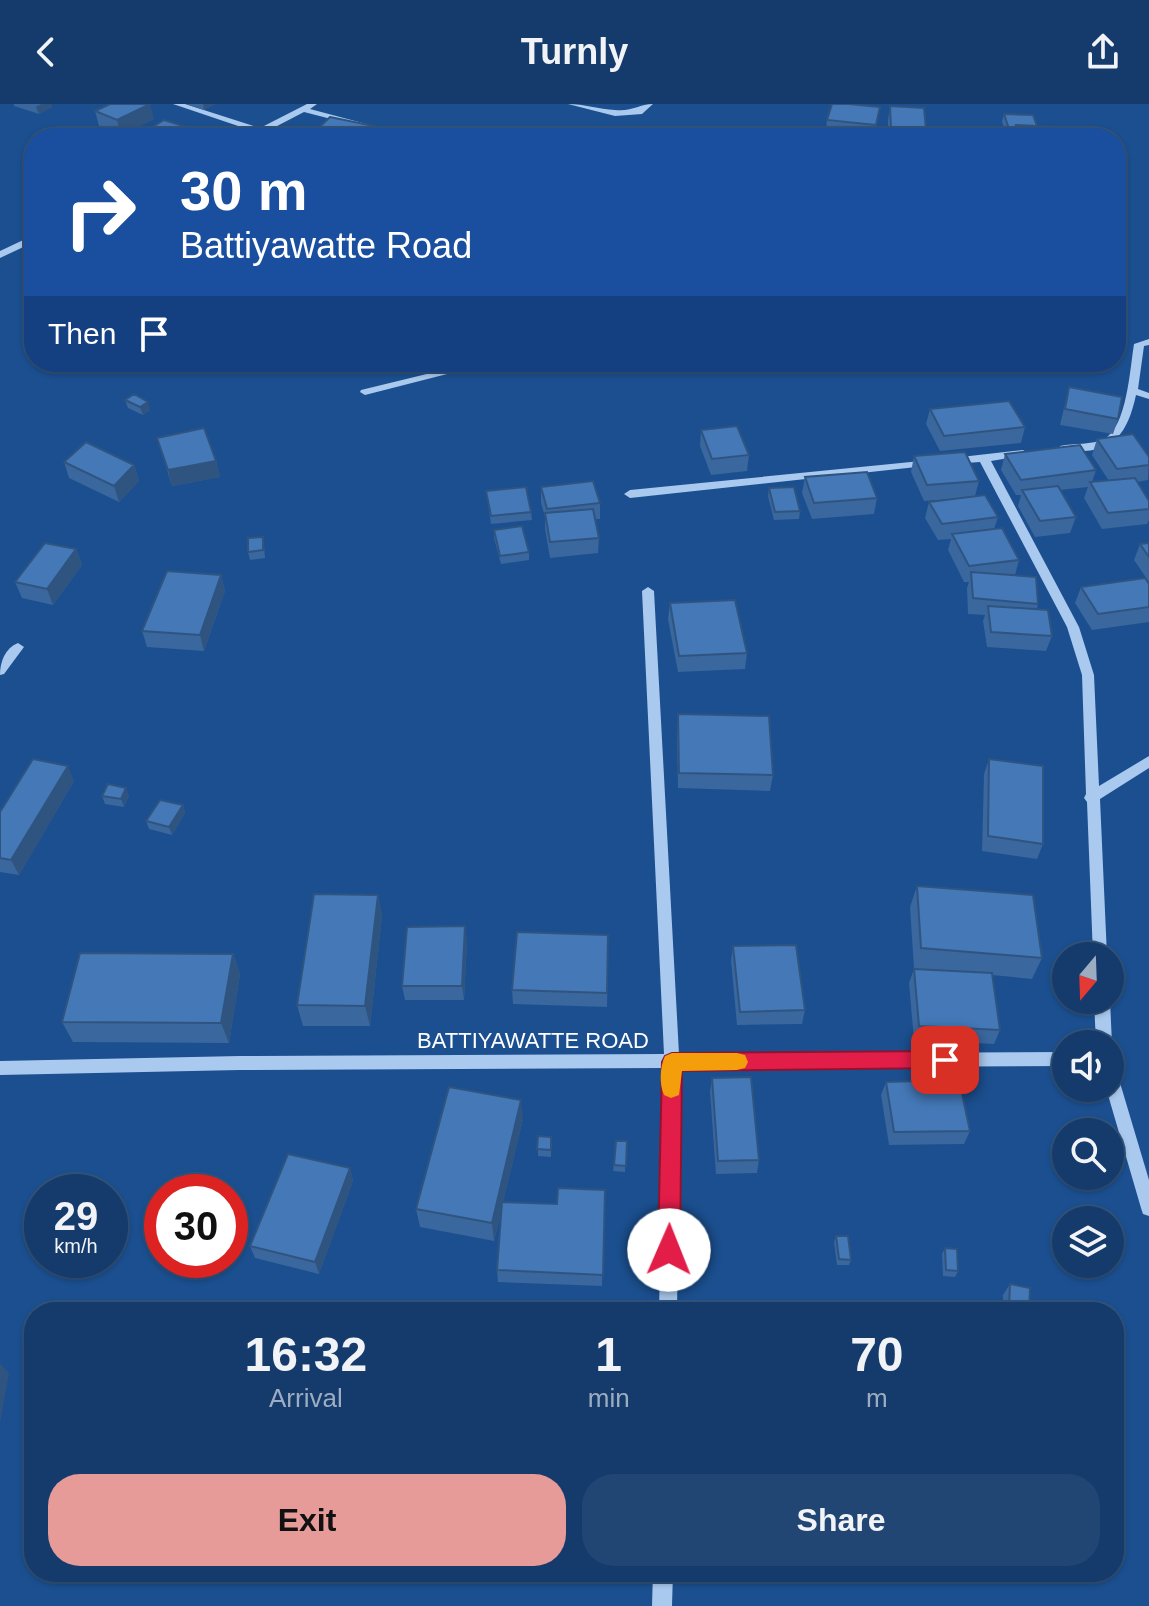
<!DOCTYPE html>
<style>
:root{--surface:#143b6b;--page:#214673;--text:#f1f3f6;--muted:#9dadc1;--line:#33557e;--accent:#e69b98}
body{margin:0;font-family:Arial,sans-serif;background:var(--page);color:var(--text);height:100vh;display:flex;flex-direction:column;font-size:30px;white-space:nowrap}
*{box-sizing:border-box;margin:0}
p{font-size:26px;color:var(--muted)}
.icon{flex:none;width:44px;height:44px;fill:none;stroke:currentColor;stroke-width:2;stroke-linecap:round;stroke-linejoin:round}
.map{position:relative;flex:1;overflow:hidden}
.sheet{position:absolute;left:24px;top:1198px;width:1100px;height:280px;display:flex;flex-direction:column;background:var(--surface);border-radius:32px;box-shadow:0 2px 6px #0004,0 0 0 2px var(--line)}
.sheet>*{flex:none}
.guide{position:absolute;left:24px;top:24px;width:1102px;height:244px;border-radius:32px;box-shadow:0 2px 6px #0004,0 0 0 2px var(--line);background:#1a4fa0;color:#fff;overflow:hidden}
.needle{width:52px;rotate:199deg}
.controls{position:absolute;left:1052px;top:838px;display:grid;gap:16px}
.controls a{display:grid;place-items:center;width:72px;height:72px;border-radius:50%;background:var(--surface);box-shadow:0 2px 6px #0004,0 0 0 2px var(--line);font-size:40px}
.speed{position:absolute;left:24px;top:1070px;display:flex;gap:16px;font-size:40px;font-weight:700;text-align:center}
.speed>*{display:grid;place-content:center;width:104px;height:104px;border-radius:50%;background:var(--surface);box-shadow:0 2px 6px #0004,0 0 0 2px var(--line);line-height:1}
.speed small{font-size:20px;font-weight:400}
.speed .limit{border:12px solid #d22;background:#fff;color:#111}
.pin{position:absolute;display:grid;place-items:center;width:68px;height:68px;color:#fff;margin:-34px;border-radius:16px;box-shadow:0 4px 12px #0006}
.me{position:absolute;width:88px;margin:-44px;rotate:1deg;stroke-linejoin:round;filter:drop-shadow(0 0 6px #0008)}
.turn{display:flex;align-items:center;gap:28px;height:168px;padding:0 24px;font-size:36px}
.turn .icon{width:104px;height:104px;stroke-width:2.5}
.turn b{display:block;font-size:56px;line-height:68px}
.then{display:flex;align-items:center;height:76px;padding:0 24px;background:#0003;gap:16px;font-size:30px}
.eta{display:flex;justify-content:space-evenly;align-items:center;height:136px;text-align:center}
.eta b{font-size:48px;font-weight:700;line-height:56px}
.button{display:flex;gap:16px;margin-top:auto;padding:16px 24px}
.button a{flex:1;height:92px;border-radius:32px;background:var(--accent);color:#111;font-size:32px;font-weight:700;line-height:92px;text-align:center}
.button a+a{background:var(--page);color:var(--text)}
header{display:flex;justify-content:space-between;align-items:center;height:104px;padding:0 24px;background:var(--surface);font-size:36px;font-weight:700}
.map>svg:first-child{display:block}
</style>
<header><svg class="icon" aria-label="back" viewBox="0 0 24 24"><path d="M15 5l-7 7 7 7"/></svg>Turnly<svg class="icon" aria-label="share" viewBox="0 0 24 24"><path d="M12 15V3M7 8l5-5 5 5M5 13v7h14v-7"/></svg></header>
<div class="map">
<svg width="1149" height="1502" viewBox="0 0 1149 1502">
<rect width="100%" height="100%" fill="#1b4f8f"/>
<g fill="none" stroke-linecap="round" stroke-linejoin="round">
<!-- minor -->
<path fill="#a9c9ee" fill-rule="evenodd" d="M173,0H185L260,24L307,0H317L310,5L419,34H405L304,8L254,34H243L253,27Z
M568,0C584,0 599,5 615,6C632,8 639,0 653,0L642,10L615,12Z
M790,31H806L810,34H786Z
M34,131V138L0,154V147Z
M1149,235V241L1144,242L1138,285L1149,289V295L1136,291C1126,337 1108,352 1060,346V342C1074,339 1092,341 1104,335C1127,323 1130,264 1134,240Z
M476,258H494L365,291L360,288L361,286Z
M1023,346L1028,349L1027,351L991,357L1079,523L1094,571L1099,682L1149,652V664L1100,695L1107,852H1093L1087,698L1084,694L1086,690L1082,571L1067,523L980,358L952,360L946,357L952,354Z
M931,356L937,359L935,361L630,394L624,390L630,386Z
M648,483L654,487L679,950L1066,948V962L680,964L677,1208H659L664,964L240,966L0,971V957L240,952L664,950L642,487Z
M18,539L24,543L4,570L0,571C0,558 5,544 18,539Z
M1094,896H1110L1112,940L1110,944V940H1096Z
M1110,965L1116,967L1118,972L1149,1076V1112L1143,1110L1141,1104L1106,984H1110Z
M653,1468H673L672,1502H652Z"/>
</g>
<!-- wall -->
<path fill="#3a679d" d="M14,0H51L52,3L39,10L14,2Z
M186,0H215L204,6Z
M890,2L926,26L924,34H888V17Z
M880,3L874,34H852L825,31L827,16Z
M95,7L154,15L121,31L99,22Z
M1004,10L1037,22L1058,34H1013V33H1007L1002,18Z
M149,25L196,26L197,33L126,34L151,32Z
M1069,283L1118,315L1113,330L1060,321Z
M125,296L150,306L143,311L128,304Z
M930,305L1025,323L1021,339L940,347L926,320Z
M701,326L749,351L747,367L711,371L700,342Z
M157,334L216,357L220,373L172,382Z
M1097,335L1149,353L1148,376L1137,378L1149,397V416L1147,420L1102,425L1084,394L1088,383L1060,386L1076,413L1070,429L1035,433L1018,402L1021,391H1016L1001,366L1005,350L1096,366L1092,378L1109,377L1092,351Z
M914,352L979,377L975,392L998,413L994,425L1019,456L1015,471L1038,500L1037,505L1052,532L1046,547L987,543L983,517L985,511L968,510L967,484L969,478H964L948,446L951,435L938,436L925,414L929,398L952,395L924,397L911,368Z
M64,358L134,361L139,377L119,398L69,374Z
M805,373L877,394L874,410L812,415L802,389Z
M541,383L600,399V415H595L599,434L598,449L550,454L545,425V413L541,399Z
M769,384L800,407L799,415L774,416L768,392Z
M486,387L531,408L532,416L491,420Z
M494,426L529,448V456L501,460L494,434Z
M1149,439V478L1134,456L1140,440Z
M264,441L265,454L250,456L248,448Z
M76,445L82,461L53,501L22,494L15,478Z
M221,471L225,487L204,547L147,543L142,527Z
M1149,480V518L1092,526L1075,499L1081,483Z
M670,499L747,549L745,565L678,568L668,515Z
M678,610L773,671L770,687L678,684L677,625Z
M989,655L1043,740L1037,755L982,747L984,670Z
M74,677L19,771L0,768V708Z
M129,691L124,703L105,700L102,692Z
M183,701L185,709L172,731L149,725L146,717Z
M917,782L1042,854L1032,875L992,871L1000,926L994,940L914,936L909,879L914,865L910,803Z
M378,791L382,812L370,922H303L297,901Z
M608,831L607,903L513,900L512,886Z
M467,837L464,896H405L402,882Z
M733,842L805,906L802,920L737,921L731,856Z
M233,850L240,870L229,939L73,938L62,918Z
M712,974L759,1056L757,1069L716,1070L710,987Z
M886,978L970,1027L964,1040L889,1041L881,991Z
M523,1015L503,1098L557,1100L605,1086L602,1182L498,1178L497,1166L502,1105L494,1137L420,1123L416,1105Z
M538,1032L551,1033V1053L538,1052Z
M616,1037H627L625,1068L613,1067Z
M350,1064L353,1077L319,1170L255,1154L250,1142Z
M836,1132L851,1156L849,1161H837L834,1138Z
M945,1144L958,1167L955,1173L943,1172L942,1150Z
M1010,1180L1029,1206L1003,1201V1191Z"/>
<!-- shaded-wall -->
<path fill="#305480" d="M41,0H51L52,3L39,10L36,3Z
M150,0L154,15L121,31L117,16Z
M203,0H215L204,6Z
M374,22L375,34H361Z
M196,26L197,33L196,34H181Z
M148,298L150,306L143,311L140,303Z
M216,357L220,373L172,382L168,366Z
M134,361L139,377L119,398L114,382Z
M76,445L82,461L53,501L47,485Z
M221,471L225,487L204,547L200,531Z
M68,662L74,677L19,771L11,756Z
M126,684L129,691L124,703L121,695Z
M183,701L185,709L172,731L169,723Z
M378,791L382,812L370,922L365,902Z
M465,822L467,837L464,896L462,882Z
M233,850L240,870L229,939L221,919Z
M521,996L523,1015L494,1137L492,1119Z
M350,1064L353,1077L319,1170L315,1158Z
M0,1259L9,1269L0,1319Z"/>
<!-- building -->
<path fill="#4478b7" stroke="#305480" stroke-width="2" d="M110,0H150L117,16L95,7Z
M832,0H849L880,3L876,21L827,16Z
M890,2L924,4L926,26L891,24Z
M1004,10L1033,11L1037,22L1016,21L1015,25H1009Z
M330,13L374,22L361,34H308Z
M164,16L196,26L181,34H174L149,25Z
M1016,21L1055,23L1058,34H1019Z
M137,28L157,34H126Z
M1116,211L1123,212L1116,228Z
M1069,283L1122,293L1118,315L1065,305Z
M134,290L148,298L140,303L125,296Z
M1009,297L1025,323L944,332L930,305Z
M737,322L749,351L712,355L701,326Z
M204,324L216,357L168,366L157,334Z
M1133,330L1149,353V361L1117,365L1097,335Z
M86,338L134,361L114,382L64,358Z
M1080,341L1096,366L1021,376L1005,350Z
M965,348L979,377L927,381L914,352Z
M867,368L877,394L814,399L805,373Z
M1135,374L1149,397V405L1108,409L1090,378Z
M593,377L600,399L547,405L541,383Z
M1058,382L1076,413L1040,417L1022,386Z
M526,383L531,408L491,412L486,387Z
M794,383L800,407L775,408L769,384Z
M985,391L998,413L942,420L929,398Z
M593,405L599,434L550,438L545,409Z
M522,422L529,448L500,452L494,426Z
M1002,424L1019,456L969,462L952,430Z
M263,433V446L248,448V434Z
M45,439L76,445L47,485L15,478Z
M1149,439V453L1140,440Z
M167,467L221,471L200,531L142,527Z
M971,468L1036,473L1038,500L973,494Z
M1145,474L1149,480V503L1098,510L1081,483Z
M735,496L747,549L679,552L670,499Z
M988,502L1048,506L1052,532L991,528Z
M678,610L769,612L773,671L679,669Z
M33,655L68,662L11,756L0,754V708Z
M989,655L1043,662V740L988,732Z
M108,680L126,684L121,695L102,692Z
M160,696L183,701L169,723L146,717Z
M917,782L1033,791L1042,854L921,844Z
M314,790L378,791L365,902L297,901Z
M465,822L462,882H402L407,823Z
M517,828L608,831L607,889L512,886Z
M796,841L805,906L740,908L733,842Z
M80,849L233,850L221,919L62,918Z
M914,865L992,869L1000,926L919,922Z
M751,973L759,1056L718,1057L712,974Z
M959,976L970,1027L894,1028L886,978Z
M449,983L521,996L492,1119L416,1105Z
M538,1032L551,1033V1046L537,1045Z
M616,1037H627L626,1062L614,1061Z
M288,1050L350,1064L315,1158L250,1142Z
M558,1084L605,1086L603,1171L497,1166L502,1098L557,1100Z
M836,1132H848L851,1156L839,1155Z
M945,1144L957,1145L958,1167L946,1166Z
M1010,1180L1030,1184L1029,1206L1037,1208H996L997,1200L1009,1203Z"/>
<!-- route -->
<path fill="#e11d48" stroke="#92132f" stroke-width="2" d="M945,947L952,949L955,956L952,962L945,964L682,967L680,1146L676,1153L669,1156L661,1153L658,1146L662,958L665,952L672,949Z"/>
<!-- slow -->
<path fill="#f59e0b" d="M672,949H737L745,951L748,958L745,964L737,966L682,967L679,991L671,994L664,991C659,980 660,962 665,952Z"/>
<g text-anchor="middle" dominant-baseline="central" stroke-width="8" stroke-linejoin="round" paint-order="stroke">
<!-- street labels -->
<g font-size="22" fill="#fff" stroke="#1b4f8f">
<text x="533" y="936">BATTIYAWATTE ROAD</text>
</g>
</g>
</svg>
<div class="controls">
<a><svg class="needle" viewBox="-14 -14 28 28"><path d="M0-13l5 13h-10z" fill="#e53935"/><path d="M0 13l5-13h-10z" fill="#9dadc1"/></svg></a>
<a><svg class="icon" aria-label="sound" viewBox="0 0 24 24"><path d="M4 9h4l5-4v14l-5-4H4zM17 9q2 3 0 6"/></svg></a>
<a><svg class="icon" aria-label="search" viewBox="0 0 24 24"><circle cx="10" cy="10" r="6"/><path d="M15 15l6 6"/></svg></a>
<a><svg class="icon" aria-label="layers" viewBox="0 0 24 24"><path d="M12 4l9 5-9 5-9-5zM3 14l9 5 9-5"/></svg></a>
</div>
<div class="speed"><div>29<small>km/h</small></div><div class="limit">30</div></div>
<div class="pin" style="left:945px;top:956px;background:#d93025"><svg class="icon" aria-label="arrive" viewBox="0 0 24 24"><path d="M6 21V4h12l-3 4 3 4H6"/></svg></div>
<svg class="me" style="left:669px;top:1146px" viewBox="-20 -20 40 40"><circle r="19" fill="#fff"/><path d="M0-13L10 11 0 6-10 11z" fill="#e11d48"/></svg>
<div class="guide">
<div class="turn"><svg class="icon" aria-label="right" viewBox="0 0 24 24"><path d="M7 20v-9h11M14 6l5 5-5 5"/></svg><div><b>30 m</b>Battiyawatte Road</div></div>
<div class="then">Then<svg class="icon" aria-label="arrive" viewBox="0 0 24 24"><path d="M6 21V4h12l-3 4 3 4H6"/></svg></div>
</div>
<section class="sheet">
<div class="eta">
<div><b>16:32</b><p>Arrival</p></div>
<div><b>1</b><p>min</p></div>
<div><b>70</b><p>m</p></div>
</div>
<div class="button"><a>Exit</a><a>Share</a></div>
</section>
</div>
